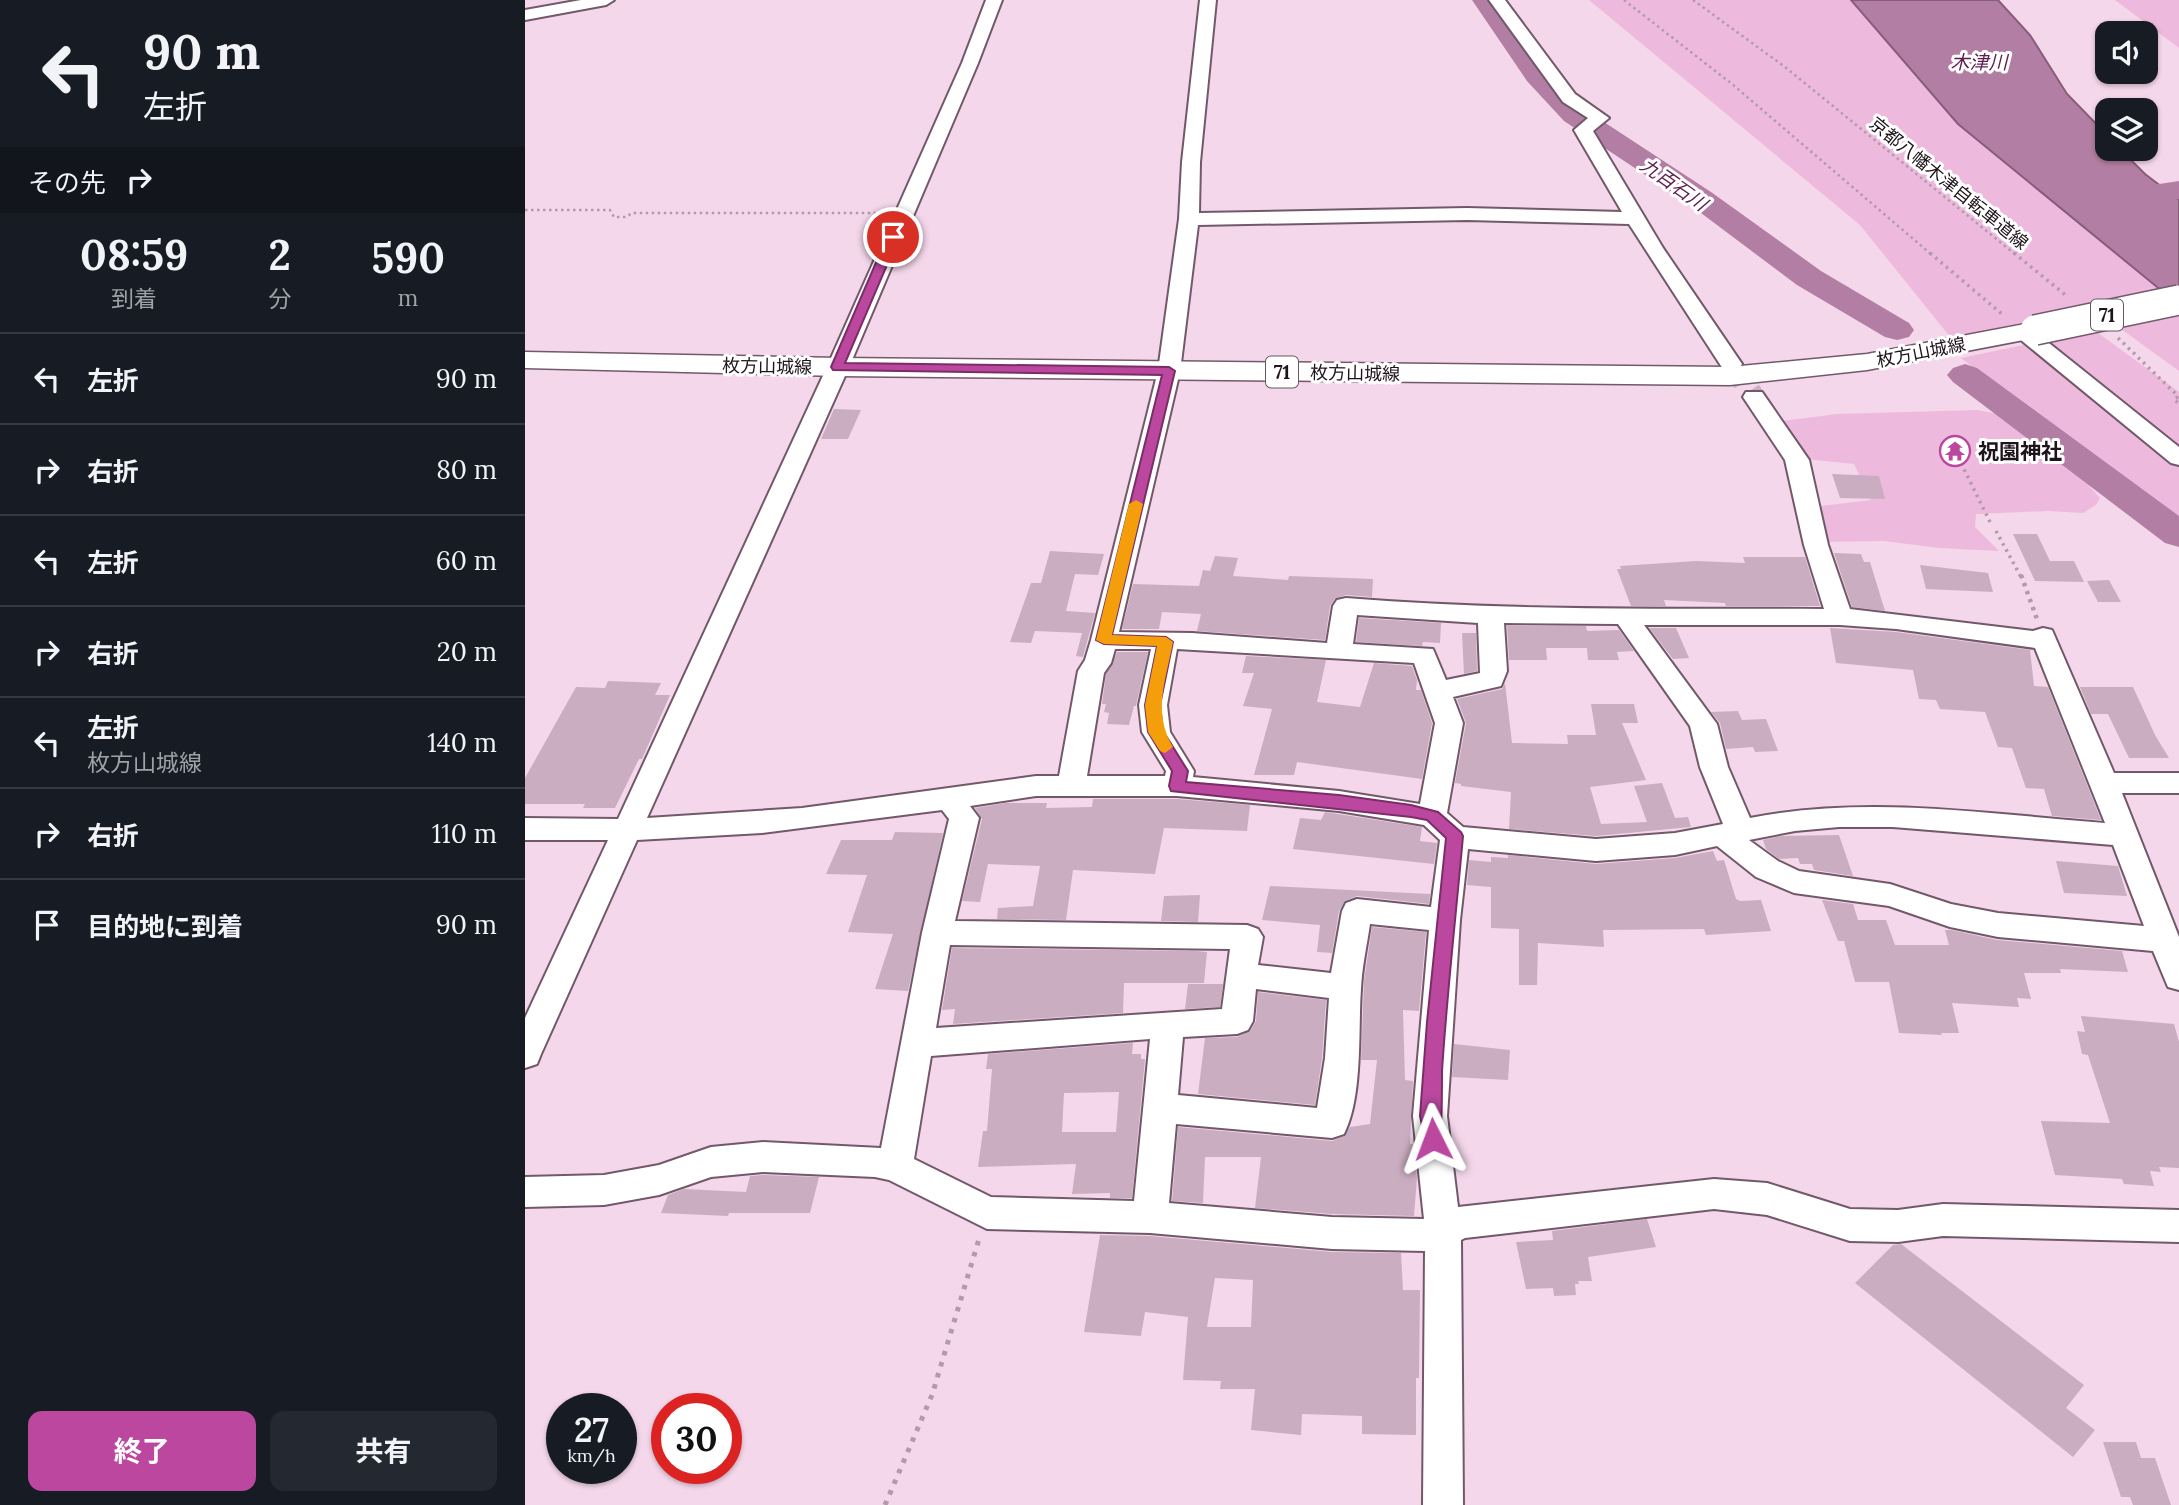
<!DOCTYPE html>
<html lang="ja">
<meta charset="utf-8">
<style>
:root{--surface:#171b24;--page:#242831;--text:#f1f3f6;--muted:#9ea1a6;--line:#363941;--accent:#bb479f}
body{margin:0;font-family:Lora,"Noto Sans JP",serif;background:var(--page);color:var(--text);height:100vh;display:flex;flex-direction:column;font-size:26px;white-space:nowrap}
*{box-sizing:border-box;margin:0}
p{font-size:23px;color:var(--muted)}
.icon{flex:none;width:38px;height:38px;fill:none;stroke:currentColor;stroke-width:2;stroke-linecap:round;stroke-linejoin:round}
.map{position:relative;flex:1;overflow:hidden}
.panel{display:flex;flex-direction:column;background:var(--surface);width:525px}
.panel>*{flex:none}
.top-card{background:#171b24;color:var(--text);overflow:hidden}
.controls{position:absolute;left:1570px;top:21px;display:grid;gap:14px}
.controls a{display:grid;place-items:center;width:63px;height:63px;border-radius:14px;background:var(--surface);box-shadow:0 2px 5px #0004;font-size:35px}
.speed{position:absolute;left:21px;top:1393px;display:flex;gap:14px;font-size:35px;font-weight:700;text-align:center}
.speed>*{display:grid;place-content:center;width:91px;height:91px;border-radius:50%;background:var(--surface);box-shadow:0 2px 5px #0004;line-height:1}
.speed small{font-size:18px;font-weight:400}
.speed .limit{border:10px solid #d22;background:#fff;color:#111}
.pin{position:absolute;display:grid;place-items:center;width:60px;height:60px;color:#fff;margin:-30px;border:4px solid #fff;border-radius:50%;box-shadow:0 2px 7px #0007}
.me{position:absolute;width:77px;margin:-38px;rotate:357deg;stroke-linejoin:round;filter:drop-shadow(0 0 5px #0008)}
.turn{display:flex;align-items:center;gap:24px;height:147px;padding:0 28px;font-size:32px}
.turn .icon{width:91px;height:91px;stroke-width:2.5}
.turn b{display:block;font-size:49px;line-height:60px}
.then{display:flex;align-items:center;height:66px;padding:0 28px;background:#0003;gap:14px;font-size:26px}
.eta{display:flex;justify-content:space-evenly;align-items:center;height:119px;text-align:center}
.eta b{font-size:42px;font-weight:700;line-height:49px}
.button{display:flex;gap:14px;margin-top:auto;padding:14px 28px}
.button a{flex:1;height:80px;border-radius:14px;background:var(--accent);color:#fff;font-size:28px;font-weight:700;line-height:80px;text-align:center}
.button a+a{background:var(--page);color:var(--text)}
ul{padding:0;list-style:none}
li{display:flex;align-items:center;gap:21px;height:91px;padding:0 28px;border-top:2px solid var(--line)}
li div{flex:1}
li b{display:block;font-size:26px}
li em{font-style:normal}
main{display:flex;flex:1;min-height:0}
.map>svg:first-child{display:block}
</style>
<main>
<section class="panel">
<div class="top-card">
<div class="turn"><svg class="icon" aria-label="left" viewBox="0 0 24 24"><path d="M17 20v-9H6M10 6l-5 5 5 5"/></svg><div><b>90 m</b>左折</div></div>
<div class="then">その先<svg class="icon" aria-label="right" viewBox="0 0 24 24"><path d="M7 20v-9h11M14 6l5 5-5 5"/></svg></div>
</div>
<div class="eta">
<div><b>08:59</b><p>到着</p></div>
<div><b>2</b><p>分</p></div>
<div><b>590</b><p>m</p></div>
</div>
<ul>
<li><svg class="icon" aria-label="left" viewBox="0 0 24 24"><path d="M17 20v-9H6M10 6l-5 5 5 5"/></svg><div><b>左折</b></div><em>90 m</em></li>
<li><svg class="icon" aria-label="right" viewBox="0 0 24 24"><path d="M7 20v-9h11M14 6l5 5-5 5"/></svg><div><b>右折</b></div><em>80 m</em></li>
<li><svg class="icon" aria-label="left" viewBox="0 0 24 24"><path d="M17 20v-9H6M10 6l-5 5 5 5"/></svg><div><b>左折</b></div><em>60 m</em></li>
<li><svg class="icon" aria-label="right" viewBox="0 0 24 24"><path d="M7 20v-9h11M14 6l5 5-5 5"/></svg><div><b>右折</b></div><em>20 m</em></li>
<li><svg class="icon" aria-label="left" viewBox="0 0 24 24"><path d="M17 20v-9H6M10 6l-5 5 5 5"/></svg><div><b>左折</b><p>枚方山城線</p></div><em>140 m</em></li>
<li><svg class="icon" aria-label="right" viewBox="0 0 24 24"><path d="M7 20v-9h11M14 6l5 5-5 5"/></svg><div><b>右折</b></div><em>110 m</em></li>
<li><svg class="icon" aria-label="arrive" viewBox="0 0 24 24"><path d="M6 21V4h12l-3 4 3 4H6"/></svg><div><b>目的地に到着</b></div><em>90 m</em></li>
</ul>
<div class="button"><a>終了</a><a>共有</a></div>
</section>
<div class="map">
<svg width="1654" height="1505" viewBox="0 0 1654 1505">
<rect width="100%" height="100%" fill="#f5d7eb"/>
<!-- green -->
<path fill="#edb9dd" d="M1064,0H1326L1433,124L1654,305V371L1567,308L1426,338L1335,225Z
M1590,0H1654V48Z
M1569,330L1654,392V522L1436,358Z
M1452,410C1461,412 1470,413 1479,415C1502,423 1558,478 1575,498L1571,505L1558,513L1523,511L1451,514L1450,527L1474,551L1414,548L1359,541L1296,542L1292,517L1296,506L1346,500L1329,464L1280,459L1273,455L1257,421L1312,414Z"/>
<!-- water -->
<path fill="#b37ea3" stroke="#865e7a" stroke-width="2" d="M1326,0H1473L1505,35L1542,94L1582,135V149H1595L1620,174L1654,200V305L1433,124Z"/>
<g fill="none" stroke-linecap="round" stroke-linejoin="round">
<!-- river -->
<path fill="#b37ea3" fill-rule="evenodd" d="M947,0H973L1023,71L1059,109L1186,192L1296,271L1384,323L1389,330L1384,337L1372,340L1360,337L1272,285L1164,204L1039,121L1002,81Z
M1654,181V199L1581,210L1570,208L1566,201L1570,194L1581,192Z
M1440,364L1452,368L1654,516V547L1640,543L1428,382L1422,375L1428,368Z"/>
</g>
<!-- building -->
<path fill="#caadc1" fill-rule="evenodd" d="M309,409L336,410L323,439H296Z
M1307,474L1354,476L1360,499L1315,498Z
M1488,534H1512L1525,561H1549L1559,582L1510,581Z
M525,551L579,554L573,575L550,574L541,611L570,613L558,657L551,656L557,633L510,631L506,643L485,642L506,583H516Z
M1309,553L1336,554L1339,562H1345L1360,611L1327,607Z
M690,556L713,558L708,576L763,580L764,576L848,579L847,597L821,595L810,599L805,606L800,640L672,631L676,614L637,612L634,629H597L608,584L674,586L678,570L685,571Z
M1218,557H1280L1295,606H1201L1200,603L1139,600L1141,606H1106L1092,569H1096L1095,566L1171,561L1220,563Z
M1395,565L1463,573L1468,592L1401,589Z
M1584,580L1596,602H1573L1562,581Z
M834,618L916,623L915,643L898,642L897,646L831,642Z
M982,626H1061L1062,631L1094,630L1109,651L1092,652L1094,660H1063L1062,648H1021L1022,660H984Z
M1124,628H1151L1164,658L1148,659Z
M1305,628L1371,632L1505,650L1509,686L1523,687L1576,820L1527,816L1519,789L1501,788L1487,748L1473,747L1460,712L1415,709L1411,700L1394,699L1388,670L1311,663Z
M937,633H951L952,671L939,674Z
M592,652H623L611,706H609L604,725L582,724L584,713L579,712L581,704H577L581,674Z
M721,656L801,660L792,702L835,707L849,663L887,666L892,680L891,690H896L907,723L897,779L772,762L769,775H729L747,709L718,706L729,673H717Z
M83,681L136,683L130,695H145L117,759H114L90,808H58L60,804H0V778L51,687L80,688Z
M980,683L987,743L1043,744L1042,735H1071L1066,704H1109L1113,723H1097L1121,780L1065,787L1076,824L1122,822L1109,786L1137,783L1150,818L1163,817L1166,827L1071,836L984,829L986,792L936,786V784L930,783L941,723L932,699L977,689Z
M1555,687H1608L1630,735L1644,758H1604L1583,714H1566Z
M1213,711L1217,720L1241,719L1253,751L1230,752L1228,747L1201,749L1195,723L1186,712Z
M568,799H652L725,805L722,831L639,828L630,874L548,870L541,920L472,919L473,908L508,906L515,866L463,864L455,902L437,901L457,819L450,808L481,803H522L521,808L567,807Z
M800,812L897,827L895,841L912,843L909,864L768,849L775,818L796,820Z
M370,832L418,833L383,991L350,989L368,934L323,932L342,875L301,874L316,840H367Z
M1314,835L1328,876L1289,870L1287,864H1275L1273,858L1254,859L1241,849L1238,840L1256,836Z
M1188,851L1192,861L1199,860L1211,899L1215,901L1236,900L1246,931L1181,935L1179,929L1078,930L1079,947L1013,943L1012,985H994V929L966,928V887L942,885L944,860L966,862V857L983,858V855L1071,864L1150,858Z
M1531,861L1593,866L1602,896L1539,893Z
M745,886L905,894L904,904L832,896L820,901L814,911L807,953L792,952L795,925L737,920Z
M675,895L673,922L636,921L639,896Z
M1297,900L1328,904L1333,920H1361L1370,945H1424L1420,930H1427L1472,940L1597,951L1603,972L1535,969L1536,973H1499L1506,999L1492,998L1494,1007L1427,1003L1434,1033H1416L1417,1035L1374,1033L1364,982H1330L1319,941H1313Z
M847,927L901,932L894,1011L878,1010L880,1080L888,1081L885,1144H888L892,1178L889,1216L807,1214L730,1208L736,1157H680L678,1203L647,1201L653,1127L807,1141L820,1136L825,1127L845,1124L852,1060H836L839,981Z
M427,948L671,951L682,952L679,983H599L598,1013L428,1024L430,1009L417,1010Z
M663,984H698L695,1007L660,1009Z
M733,992L801,1000L797,1058L790,1105L673,1094L680,1038L712,1037L725,1031L731,1021Z
M1556,1016L1649,1024L1654,1042V1168L1634,1167L1636,1172L1625,1171L1629,1186L1599,1184L1597,1179L1530,1175L1516,1121L1585,1123L1563,1055L1557,1054L1552,1031L1560,1032Z
M608,1043L607,1054H616V1059H620L607,1198H585V1193L547,1194L551,1164L453,1167L458,1131H462L467,1069H461L463,1054ZM594,1092L591,1132H537L539,1093Z
M929,1044L985,1050L983,1080L927,1077Z
M238,1175L294,1177L285,1213H204L203,1216L136,1213L143,1195L159,1189L221,1192L225,1176Z
M1122,1219L1131,1247L1063,1257L1067,1281H1053L1054,1284H1050L1051,1295L1029,1296L1028,1288L1001,1289L991,1242L1028,1240L1027,1231Z
M575,1235L625,1236L807,1252L876,1253L878,1290H895L894,1378H891V1435L837,1434V1416L777,1414L776,1435L726,1430L730,1389H695L696,1381L658,1380L663,1317L620,1312L616,1336L559,1332ZM690,1278L728,1280L726,1327H682Z
M1376,1244L1559,1385L1541,1408L1570,1430L1548,1457L1330,1283L1368,1245Z
M1578,1442H1611L1616,1458H1630L1646,1505H1608L1605,1497H1596Z"/>
<g fill="none" stroke-linecap="round" stroke-linejoin="round">
<!-- minor-tunnel -->
<path stroke="#cab0c1" stroke-width="22" stroke-dasharray="22 11" stroke-linecap="butt" d="M1206,364L1229,397"/>
<!-- minor casing -->
<g stroke="#72596a" stroke-width="4">
<path id="minor" d="M56,0H89L81,5L0,20V10Z
M461,0H477L453,63L324,367L122,818L277,808L511,776H534L553,671L560,660L566,640L633,371L654,219L657,162L675,0H691L675,162L674,213L942,208L1097,212L1049,130L1063,118L1038,102L964,0H980L1050,94L1084,118L1068,131L1138,248L1217,364L1214,369H1198L1104,224L942,220L673,225L655,371L594,632L667,633L802,643L808,606L812,600L821,598C980,611 1140,608 1299,609L1279,545L1260,460L1218,397L1221,392H1237L1284,460L1303,545L1325,609L1508,631L1518,628L1527,630L1589,773H1654V793H1597L1654,937V990L1643,987L1628,951L1473,937L1425,927L1364,906L1269,893L1231,877L1192,846L1150,855L1071,861L943,849L935,920L922,1116L933,1207L1189,1179L1242,1183L1325,1209L1373,1210L1418,1204L1654,1210V1242L1418,1236L1373,1242L1325,1241L1242,1215L1189,1209L940,1238L936,1240L938,1505H898L900,1251L807,1249L625,1233L462,1229L364,1180L350,1177L238,1172L186,1177L134,1195L79,1205L0,1207V1177L79,1175L134,1165L186,1147L238,1142L356,1148L397,933L424,819L417,810L237,833L112,840L16,1054L12,1064L0,1068V1018L83,840H0V818L93,819L302,367L437,63ZM832,615L953,623L955,673L921,680L908,649L828,644ZM979,623L1093,624L1165,726L1175,767L1198,824L1150,833L1071,839L938,827L922,813L938,723L928,697L976,686L982,671ZM1119,625H1315L1371,629L1510,648L1580,823C1462,814 1342,795 1225,818L1203,767L1192,724ZM590,649H626L614,705L617,732L641,771L640,776H562L579,673L586,663ZM652,649L889,663L910,723L895,804L814,791L668,777L669,771L645,732L642,705ZM511,796H652L814,811L899,825L915,840L906,907L832,899L821,903L817,911L806,973L733,965L738,937L733,929L722,925L430,921L454,818L445,806ZM1314,827H1368L1588,845L1619,926L1473,913L1426,904L1365,884L1274,871L1253,861L1224,840L1270,831ZM845,924L904,930L888,1116L899,1219L807,1217L644,1203L651,1124L807,1138L819,1134C838,1096 833,1031 836,989C837,967 842,945 845,924ZM425,945L705,949L697,1009L411,1028ZM731,989L804,998L800,1058L792,1108L653,1095L658,1037L712,1034L723,1030L728,1021ZM625,1039L609,1201L466,1197L389,1159L406,1056Z
M1498,326L1505,328L1654,447V465L1646,463L1491,336L1487,332L1491,328Z"/>
</g>
<!-- major casing -->
<g stroke="#72596a" stroke-width="3">
<path id="major" d="M1510,322L1520,324L1524,330L1520,336L1342,370L1205,385L313,376L0,368V352L313,358L1205,367L1342,354Z"/>
</g>
<!-- path-far3 -->
<path stroke="#b29aaa" stroke-width="2.5" stroke-dasharray="2.5 3.5" stroke-linecap="butt" d="M1099,0L1207,84L1407,255
M1168,0L1260,67L1491,255
M0,210H85L89,217H101L107,213H358"/>
<!-- path-far2 -->
<path stroke="#b29aaa" stroke-width="3.5" stroke-dasharray="2.5 4.5" stroke-linecap="butt" d="M1405,253L1478,315
M1489,253L1543,297
M1593,338L1654,397
M1653,397L1649,399L1654,404
M1433,457L1465,522
M1471,531L1496,577"/>
<!-- path-far1 -->
<path stroke="#b29aaa" stroke-width="4.5" stroke-dasharray="3.5 5" stroke-linecap="butt" d="M1496,575L1512,619"/>
<!-- path -->
<path stroke="#b29aaa" stroke-width="5" stroke-dasharray="4.5 7" stroke-linecap="butt" d="M360,1505L407,1395L454,1239"/>
<!-- minor -->
<use href="#minor" fill="#fff" fill-rule="evenodd"/>
<!-- major -->
<use href="#major" fill="#fff" fill-rule="evenodd"/>
<!-- major-bridge casing -->
<g stroke="#72596a" stroke-width="32" stroke-linecap="butt">
<path id="major-bridge" d="M1510,330L1654,300"/>
</g>
<!-- major-bridge -->
<use href="#major-bridge" stroke="#fff" stroke-width="29"/>
</g>
<!-- route -->
<path fill="#bb479f" stroke="#7a2e67" stroke-width="2" d="M368,234L374,237L320,363L644,367L650,371L587,635L641,637L648,642L635,705L638,731L663,771L661,782L814,795L886,805L913,812L936,832L938,836C931,915 922,993 917,1071C917,1084 917,1139 914,1145L908,1148L901,1145L895,1116L902,1022L921,838L902,820L886,817L646,791L644,786L647,771L623,732L620,705L632,646L579,644L571,640L637,375L308,370L306,367L362,237Z"/>
<!-- slow -->
<path fill="#f59e0b" d="M611,500L618,504L587,635L641,637L648,642C641,680 627,712 648,747L640,753L635,751L623,732L620,705L632,646L579,644L571,640L604,504Z"/>
<!-- icons -->
<defs>
<g id="temple-ring" transform="scale(1.575)"><circle r="9.5" fill="#fff" stroke="#bb479f" stroke-width="1.5"/><path d="M0-6L5-2H3V0L6.5 2.5H4V6H1.5V3h-3V6H-4V2.5H-6.5L-3 0V-2H-5Z" fill="#bb479f"/></g>
</defs>
<g fill-rule="evenodd">
<use href="#temple-ring" x="1430" y="451"/>
</g>
<g text-anchor="middle" dominant-baseline="central" stroke-width="6" stroke-linejoin="round" paint-order="stroke">
<!-- far-street labels -->
<g font-size="18" fill="#1e141b" stroke="#fff">
<text transform="translate(1424 183) rotate(39)">京都八幡木津自転車道線</text>
<text transform="translate(1396 352) rotate(-11)">枚方山城線</text>
<text transform="translate(242 366) rotate(1)">枚方山城線</text>
<text transform="translate(830 373) rotate(1)">枚方山城線</text>
</g>
<!-- far-water labels -->
<g font-size="19" font-style="italic" fill="#5e1e4f" stroke="#fff">
<text x="1454" y="62">木津川</text>
<text transform="translate(1149 184) rotate(35)">九百石川</text>
</g>
<!-- shield labels -->
<g fill="#fff" stroke="#625a5f" stroke-width="2">
<rect x="1566" y="299.5" width="32" height="31" rx="5"/>
<rect x="741" y="356.5" width="32" height="31" rx="5"/>
</g>
<g font-size="19" font-weight="bold" fill="#1e141b">
<text x="1582" y="315">71</text>
<text x="757" y="372">71</text>
</g>
<!-- poi labels -->
<g font-size="21" font-weight="bold" fill="#1e141b" stroke="#fff" text-anchor="start">
<text x="1453" y="451">祝園神社</text>
</g>
</g>
</svg>
<div class="controls">
<a><svg class="icon" aria-label="sound" viewBox="0 0 24 24"><path d="M4 9h4l5-4v14l-5-4H4zM17 9q2 3 0 6"/></svg></a>
<a><svg class="icon" aria-label="layers" viewBox="0 0 24 24"><path d="M12 4l9 5-9 5-9-5zM3 14l9 5 9-5"/></svg></a>
</div>
<div class="speed"><div>27<small>km/h</small></div><div class="limit">30</div></div>
<div class="pin" style="left:368px;top:237px;background:#d93025"><svg class="icon" aria-label="arrive" viewBox="0 0 24 24"><path d="M6 21V4h12l-3 4 3 4H6"/></svg></div>
<svg class="me" style="left:908px;top:1139px" viewBox="-20 -20 40 40"><path d="M0-17L14 15 0 8-14 15z" fill="#bb479f" stroke="#fff" stroke-width="4"/></svg>
</div>
</main>
